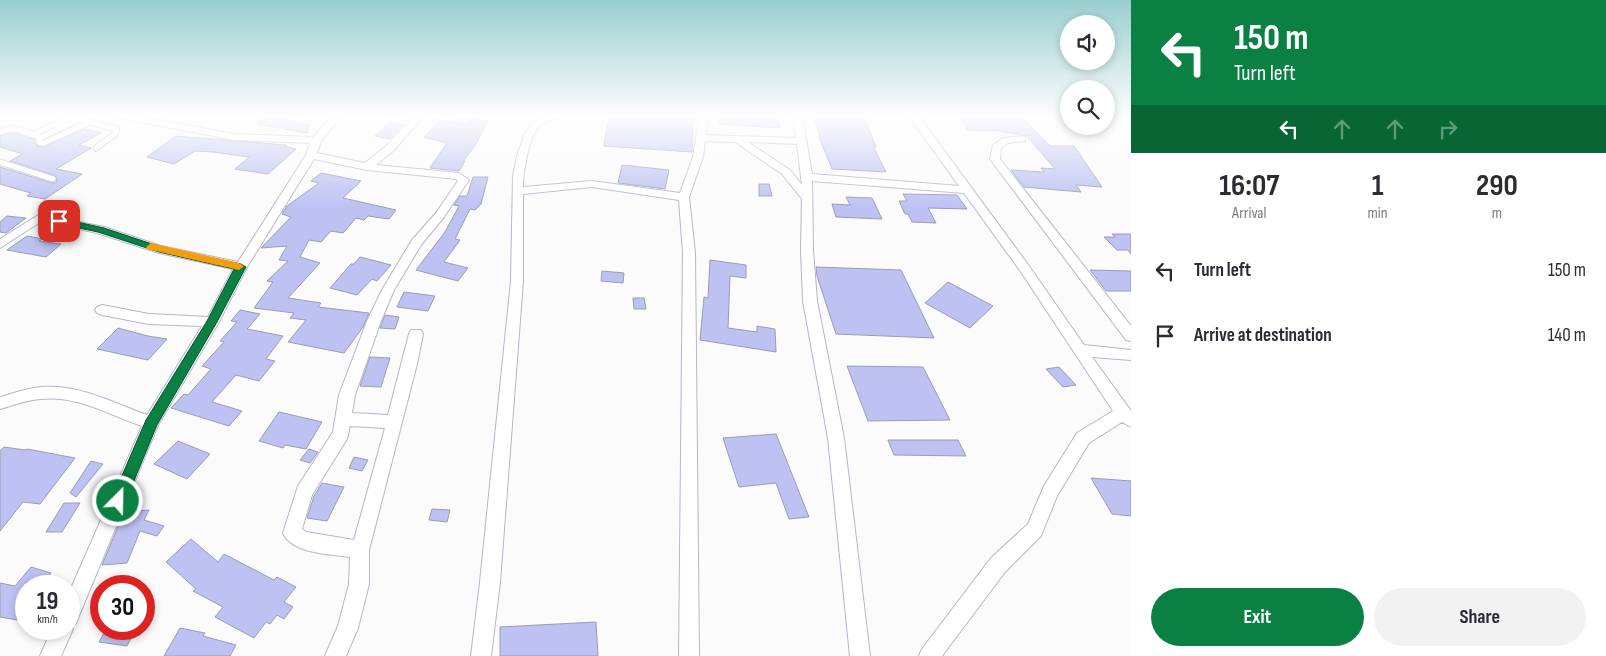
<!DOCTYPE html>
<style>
:root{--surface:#fff;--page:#f2f2f3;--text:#2b2b33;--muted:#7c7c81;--accent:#0b8043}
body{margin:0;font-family:"Sofia Sans Condensed",sans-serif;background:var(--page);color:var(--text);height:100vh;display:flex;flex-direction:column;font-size:19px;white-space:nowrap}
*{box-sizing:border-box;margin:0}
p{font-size:16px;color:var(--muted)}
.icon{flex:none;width:28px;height:28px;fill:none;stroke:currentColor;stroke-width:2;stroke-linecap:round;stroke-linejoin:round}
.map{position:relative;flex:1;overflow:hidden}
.details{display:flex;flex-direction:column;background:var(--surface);width:475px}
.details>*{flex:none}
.hud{background:#0b8043;color:#fff;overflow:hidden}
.buttons{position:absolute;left:1060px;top:15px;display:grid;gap:10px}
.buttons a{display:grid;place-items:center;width:55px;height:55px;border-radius:50%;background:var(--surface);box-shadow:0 2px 8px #0003;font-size:25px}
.speed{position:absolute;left:15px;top:575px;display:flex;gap:10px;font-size:25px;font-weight:700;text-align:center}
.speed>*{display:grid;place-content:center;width:65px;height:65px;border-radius:50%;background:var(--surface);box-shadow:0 2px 8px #0003;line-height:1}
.speed small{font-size:12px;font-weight:400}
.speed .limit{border:8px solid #d22;background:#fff;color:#111}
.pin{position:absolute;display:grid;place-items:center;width:42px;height:42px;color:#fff;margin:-21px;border-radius:10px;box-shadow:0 2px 8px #0006}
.me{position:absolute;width:55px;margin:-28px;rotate:23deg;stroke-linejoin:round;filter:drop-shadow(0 0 4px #0008)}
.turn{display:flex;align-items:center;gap:18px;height:105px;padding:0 20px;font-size:22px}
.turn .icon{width:65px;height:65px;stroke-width:2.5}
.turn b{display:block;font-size:35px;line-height:42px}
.lanes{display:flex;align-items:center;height:48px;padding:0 20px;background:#0003;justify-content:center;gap:25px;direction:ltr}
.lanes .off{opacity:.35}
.eta{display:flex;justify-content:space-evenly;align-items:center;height:85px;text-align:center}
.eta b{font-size:30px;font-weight:700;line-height:35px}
.cta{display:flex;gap:10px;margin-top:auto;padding:10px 20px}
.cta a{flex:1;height:58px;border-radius:30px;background:var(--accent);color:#fff;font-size:20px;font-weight:700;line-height:58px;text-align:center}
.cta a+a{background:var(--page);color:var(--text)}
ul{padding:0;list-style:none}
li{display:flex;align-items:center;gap:15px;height:65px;padding:0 20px}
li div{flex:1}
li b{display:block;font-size:19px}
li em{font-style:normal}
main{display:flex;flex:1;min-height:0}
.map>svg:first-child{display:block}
</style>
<main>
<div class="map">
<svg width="1131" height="656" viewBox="0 0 1131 656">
<rect width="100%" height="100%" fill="#fbfbfb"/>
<!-- building -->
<path fill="#bdc2f3" stroke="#9a9cb2" d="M269,115H288L282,119L309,125L307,133L257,124Z
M609,115H693L692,152L604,146Z
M718,115H776L780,128L720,124Z
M813,115L863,116L876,147L873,146L886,172L832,169L819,137L820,136Z
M958,115L1024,119L1050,146H1074L1102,187L1076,185L1081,192L1024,187L1011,170L1044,172L1041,168L1055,169L1027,136L999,131L968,130Z
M471,119L488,121L476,144L463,161H465L459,171L430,168L447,143L424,137L440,121L469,124Z
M389,122L403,125L390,139L375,136Z
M85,129L101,133L79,145L91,148L56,169L82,174L45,199L27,196L31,193L0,184V167L52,183H56L57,179L54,175L10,161L23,154L0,147V136L13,133L34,139L37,146L44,147Z
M176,136L286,145L284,146L296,149L268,174L235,169L249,157L213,152L195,151L174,164L147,157Z
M622,165L669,170L665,189L618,183Z
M321,173L361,181L343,198L396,210L389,219L368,216L364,220L356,218L343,233L331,231L321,242L309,240L300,257L320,263L288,298L321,303L318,307L369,313L363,327L344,353L288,342L306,320L290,318L294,313L254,308L273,282L267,281L288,261L279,260L287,246L261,248L291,217L282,214L287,206L319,183L311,181Z
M473,177H488L481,204L475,210L470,209L455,239L460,240L444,262L468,268L458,281L416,270L445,232L459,206L454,205L460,196H467Z
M759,184H769L772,196H759Z
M903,194L957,195L967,209L928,208L936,223L912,222L908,214H905L899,201H907Z
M846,197L872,198L882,219L836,217L832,204L850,205Z
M7,216L26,218L6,233L0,232V222Z
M1112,234H1131V254L1128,250H1117L1104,237H1115Z
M27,236L43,239L39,241L61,244L46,257L7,250Z
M360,257L391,265L377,281L372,279L357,295L330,288L351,264H354Z
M710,260L746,265V278L730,276L728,328L757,332V326L775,329L776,352L700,340L704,297L708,298Z
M816,267L901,270L934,338L836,334L817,276Z
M1090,270L1131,271V291H1106Z
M602,271L624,273L623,283L601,281Z
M948,282L993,306L970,328L925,303Z
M404,292L435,296L428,311L397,307Z
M633,298H644L646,309H634Z
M240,310L260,314L247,329L283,336L266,359L275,361L259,381L236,375L212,402L242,411L229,426L171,408L184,394L188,395L211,369L202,366L224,342L220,341L237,322L231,321Z
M385,315L399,317L395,329L380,328Z
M118,328L148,336L167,339L148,360L97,349Z
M370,357L390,358L381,387L360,386Z
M847,366L923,367L950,420L868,421Z
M1059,367L1076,385L1063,387L1046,369Z
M279,412L322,422L306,449L285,445L283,448L259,441Z
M776,434L809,517L789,519L776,483L739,487L723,438Z
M888,440H958L966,456L894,455Z
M178,441L210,454L187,479L154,464Z
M4,447L25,450L27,449L75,458L40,504L23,502L0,531V451Z
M309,449L318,452L310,463L300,460Z
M354,457L368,460L362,471L349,468Z
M91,461L103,464L76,497L70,493Z
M1091,478L1131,481V516L1112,514Z
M322,483L344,487L327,521L307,518L314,496Z
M64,503H80L62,532H46Z
M432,509L450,510L447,522L429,520Z
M149,510L144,520L164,526L157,536L140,531L127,563L102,565L124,512Z
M191,539L218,562L224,554L274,580L277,577L296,587L284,602L293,607L284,619L277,615L270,624L266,622L254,638L215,617L223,607L193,591L196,589L166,562Z
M31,567L51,573L40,586L26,582V608L17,620L0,617V583L15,586Z
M596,622L598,656H500V627Z
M180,628L205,633L203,636L236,645L230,656H164Z
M106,629H136L127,646L99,642Z"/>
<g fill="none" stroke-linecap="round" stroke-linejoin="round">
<!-- lane casing -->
<g stroke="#b4b6cc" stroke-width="7">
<path id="lane" d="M70,117L117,129L115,134L96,148
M0,132L13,128L38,136L40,143H44L90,122
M33,135L73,115
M40,138L86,115
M0,162L53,179"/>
</g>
<!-- street casing -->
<g stroke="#b4b6cc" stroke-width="2">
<path id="street" d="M114,115H132L234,134L313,137L333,115H342L321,141L317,153L365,163L385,147L416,115H425L393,151L376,165L459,173L469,180L444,217L421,245L394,290L381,321L355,395L352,413L388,415L409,334L411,330H421L423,334L417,364L369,550V584L358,628L346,656H325L338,626L349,584L350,557C331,554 292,554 283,533L298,486L333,432L339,395L367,321L382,290L412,240L436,213L458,181L456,179L367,170L314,159L247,267L219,322L158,425L76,623L71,625L73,629L61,656H40L52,629H69V593L142,426C109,415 77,395 41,399C27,400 13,405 0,409V397C14,393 28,388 42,387C79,384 114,403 147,415L202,326L149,324L102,315L97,313L95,310L97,307L102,305L149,314L208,317L233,269L159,253L97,233L42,221L0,248V239L40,214L104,227L161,246L238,262L306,155L310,143L234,140L119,118ZM350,426L385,428L354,540L306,532L302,529L312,495L347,439Z
M428,115H471C462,123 438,122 428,115Z
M550,115H563C557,120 548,120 541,125C529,133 523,173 523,187L592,181L680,193L693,157L700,115H709L706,135L796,138L793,115H802L812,174L959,186L908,115H918L1029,266L1084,345L1131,350V360L1092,357L1131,411V427L1122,422L1089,443L1057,496L1041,536L1005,572L942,656H919L922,649L991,558L1028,524L1044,486L1077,433L1113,411L1021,272L964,193L812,181L813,250L817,301L844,438L870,656H850L828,438L803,301L801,250L802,199L782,174L735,142L705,141L703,157L689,197L695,253L699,656H679L683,253L679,200L592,187L523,194V281L500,582L491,656H471L480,582L511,281L513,176L517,156L525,134L534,121ZM748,142L797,144L802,185L790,170Z
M1022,136L1025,137V141L1008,143L1001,148L1000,159L1131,326V341L1126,340L990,159L993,145L1003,138Z"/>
</g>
<!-- lane -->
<use href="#lane" stroke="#fff" stroke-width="5"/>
<!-- street -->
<use href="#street" fill="#fff" fill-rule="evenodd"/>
</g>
<!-- sky -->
<linearGradient id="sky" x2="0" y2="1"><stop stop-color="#99cece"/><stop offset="0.56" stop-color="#fdfdfd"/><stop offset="1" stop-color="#fdfdfd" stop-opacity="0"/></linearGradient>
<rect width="1131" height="207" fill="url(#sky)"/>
<!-- route -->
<path fill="#0b8043" stroke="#07532c" d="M59,218L104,228L161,247L241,264L246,267L217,322L157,425L124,505L118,507L113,505L111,501L146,420L207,321L234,269L159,252L98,232L55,223V219Z"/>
<!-- slow -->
<path fill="#f59e0b" d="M151,243L239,263L244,266L239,270L147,249L146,247Z"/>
</svg>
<div class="buttons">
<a><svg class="icon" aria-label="sound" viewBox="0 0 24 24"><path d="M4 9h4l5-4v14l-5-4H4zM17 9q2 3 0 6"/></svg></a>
<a><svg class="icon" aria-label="search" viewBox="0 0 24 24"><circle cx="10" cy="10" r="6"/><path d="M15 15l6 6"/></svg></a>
</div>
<div class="speed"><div>19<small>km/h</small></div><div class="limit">30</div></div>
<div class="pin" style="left:59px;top:221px;background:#d93025"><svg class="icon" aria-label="arrive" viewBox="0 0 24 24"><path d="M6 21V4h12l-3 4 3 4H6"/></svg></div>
<svg class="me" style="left:118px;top:501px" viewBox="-20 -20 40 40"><circle r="17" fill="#0b8043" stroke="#fff" stroke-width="3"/><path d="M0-11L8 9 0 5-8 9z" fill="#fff"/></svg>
</div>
<section class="details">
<div class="hud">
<div class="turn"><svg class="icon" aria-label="left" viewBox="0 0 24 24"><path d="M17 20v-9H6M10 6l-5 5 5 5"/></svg><div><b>150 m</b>Turn left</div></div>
<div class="lanes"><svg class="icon" aria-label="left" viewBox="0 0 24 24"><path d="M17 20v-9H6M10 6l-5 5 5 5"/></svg><svg class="icon off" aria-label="ahead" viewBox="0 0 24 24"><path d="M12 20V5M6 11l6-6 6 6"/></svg><svg class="icon off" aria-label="ahead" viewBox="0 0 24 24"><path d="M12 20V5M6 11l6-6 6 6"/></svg><svg class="icon off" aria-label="right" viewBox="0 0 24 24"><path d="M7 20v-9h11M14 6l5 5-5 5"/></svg></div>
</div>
<div class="eta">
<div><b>16:07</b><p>Arrival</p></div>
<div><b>1</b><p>min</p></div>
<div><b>290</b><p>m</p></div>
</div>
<ul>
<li><svg class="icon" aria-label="left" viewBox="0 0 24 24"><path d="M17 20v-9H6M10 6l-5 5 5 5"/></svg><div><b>Turn left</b></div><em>150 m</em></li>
<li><svg class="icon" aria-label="arrive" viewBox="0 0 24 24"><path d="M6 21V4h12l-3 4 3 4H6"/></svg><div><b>Arrive at destination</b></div><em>140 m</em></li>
</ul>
<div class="cta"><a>Exit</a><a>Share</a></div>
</section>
</main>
